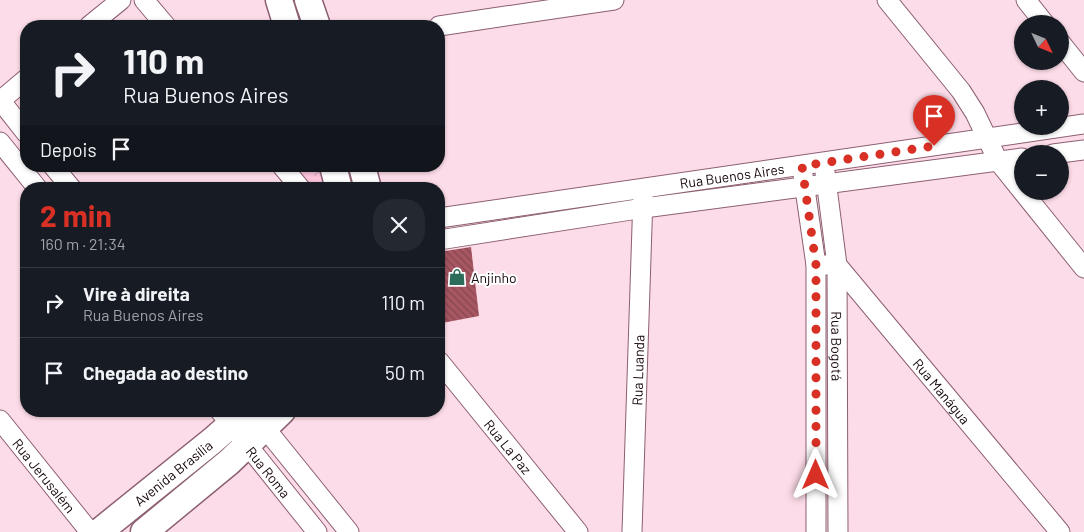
<!DOCTYPE html>
<html lang="pt">
<meta charset="utf-8">
<style>
:root{--surface:#171b24;--page:#242831;--text:#f1f3f6;--muted:#9ea1a6;--line:#363941;--accent:#d93025}
body{margin:0;font-family:Barlow,sans-serif;background:var(--page);color:var(--text);height:100vh;display:flex;flex-direction:column;font-size:19px;white-space:nowrap}
*{box-sizing:border-box;margin:0}
p{font-size:16px;color:var(--muted)}
.icon{flex:none;width:28px;height:28px;fill:none;stroke:currentColor;stroke-width:2;stroke-linecap:round;stroke-linejoin:round}
.map{position:relative;flex:1;overflow:hidden}
.panel{position:absolute;left:20px;top:182px;width:425px;height:235px;display:flex;flex-direction:column;background:var(--surface);border-radius:20px;box-shadow:0 1px 4px #0004}
.panel>*{flex:none}
.top-card{position:absolute;left:20px;top:20px;width:425px;height:152px;border-radius:20px;box-shadow:0 1px 4px #0004;background:#171b24;color:var(--text);overflow:hidden}
.needle{width:32px;rotate:133deg}
.fabs{position:absolute;left:1014px;top:15px;display:grid;gap:10px}
.fabs a{display:grid;place-items:center;width:55px;height:55px;border-radius:50%;background:var(--surface);box-shadow:0 1px 4px #0004;font-size:25px}
.pin{position:absolute;display:grid;place-items:center;width:42px;height:42px;color:#fff;margin:-51px -21px;border-radius:50% 50% 50% 0;rotate:-45deg;box-shadow:0 0 5px #0007}
.pin .icon{rotate:45deg}
.me{position:absolute;width:55px;margin:-28px;rotate:0deg;stroke-linejoin:round;filter:drop-shadow(0 0 4px #0008)}
.turn{display:flex;align-items:center;gap:18px;height:105px;padding:0 20px;font-size:22px}
.turn .icon{width:65px;height:65px;stroke-width:2.5}
.turn b{display:block;font-size:35px;line-height:42px}
.then{display:flex;align-items:center;height:48px;padding:0 20px;background:#0003;gap:10px;font-size:19px}
.round{display:grid;place-items:center;flex:none;width:52px;height:52px;border-radius:20px;background:var(--page)}
.headline{display:flex;align-items:center;justify-content:space-between;height:85px;padding:0 20px}
h1{font-size:30px;font-weight:700;line-height:38px;color:var(--accent)}
ul{padding:0;list-style:none}
li{display:flex;align-items:center;gap:15px;height:70px;padding:0 20px;border-top:1px solid var(--line)}
li div{flex:1}
li b{display:block;font-size:19px}
li em{font-style:normal}
.map>svg:first-child{display:block}
</style>
<div class="map">
<svg width="1084" height="532" viewBox="0 0 1084 532">
<defs>
<pattern id="forest-crowns" width="20" height="18" patternUnits="userSpaceOnUse" patternTransform="scale(1.25)"><rect width="20" height="18" fill="#fdc4db"/><path d="M2 6a3 3 0 1 1 6 0M12 15a3 3 0 1 1 6 0" fill="none" stroke="#d8a7bb"/></pattern>
<pattern id="building-back-hatch" width="6" height="6" patternUnits="userSpaceOnUse" patternTransform="scale(1.25)"><rect width="6" height="6" fill="#a75762"/><path d="M-1 5l2 2M0 0l6 6M5-1l2 2" fill="none" stroke="#87464f"/></pattern>
</defs>
<rect width="100%" height="100%" fill="#fcdce8"/>
<!-- forest -->
<path fill="url(#forest-crowns)" d="M293,166H323L330,189H312Z"/>
<!-- building -->
<path fill="url(#building-back-hatch)" d="M471,247L479,316L442,323L439,302V252Z"/>
<g fill="none" stroke-linecap="round" stroke-linejoin="round">
<!-- street casing -->
<g stroke="#8c5f72" stroke-width="21">
<g id="street">
<path d="M144,0L166,26"/>
<path d="M887,0L961,91L975,113L998,161L1084,268"/>
<path d="M1026,0L1045,24"/>
<path d="M89,26L121,0"/>
<path d="M439,26L614,0"/>
<path d="M1060,42L1084,72"/>
<path d="M0,100L26,133"/>
<path d="M0,101L26,79"/>
<path d="M0,142L38,189"/>
<path d="M1053,154L1084,150"/>
<path d="M53,166L72,189"/>
<path d="M282,166L301,189"/>
<path id="s1" d="M825,172L837,265L838,532"/>
<path d="M803,175L816,265V532"/>
<path id="s2" d="M439,218L1084,124"/>
<path d="M439,240L644,208L1022,158"/>
<path id="s3" d="M816,265H837L1060,532"/>
<path id="s4" d="M439,361L578,532"/>
<path id="s5" d="M220,411L317,532"/>
<path d="M257,418L349,532"/>
<path id="s6" d="M0,420L90,532"/>
<path id="s7" d="M632,532L643,196"/>
</g>
</g>
<!-- secondary casing -->
<g stroke="#8c5f72" stroke-width="29">
<g id="secondary">
<path d="M279,0L287,26"/>
<path d="M308,0L317,26"/>
<path d="M333,166L339,189"/>
<path d="M362,166L368,189"/>
<path id="s8" d="M99,532L212,441L246,411"/>
<path d="M144,532L229,462L282,411"/>
</g>
</g>
<!-- street -->
<use href="#street" stroke="#fff" stroke-width="19"/>
<!-- secondary -->
<use href="#secondary" stroke="#fff" stroke-width="26"/>
</g>
<g fill="none" stroke-linecap="round" stroke-linejoin="round">
<!-- route -->
<path stroke="#d93025" stroke-width="9" stroke-dasharray="0 16.2" d="M816,475V265L802,166L934,146"/>
</g>
<!-- icons -->
<defs>
<g id="shop-bare" transform="scale(1.35)"><path d="M-5-2.5h2.3a2.7 3.5 0 0 1 5.4 0H5L5.5 6h-11ZM-1.5-2.5h3a1.5 2.3 0 0 0-3 0Z" fill="#2c6c5b" stroke="#fff" stroke-width="2.5" paint-order="stroke"/></g>
</defs>
<g fill-rule="evenodd">
<use href="#shop-bare" x="457" y="277"/>
</g>
<g text-anchor="middle" dominant-baseline="central" stroke-width="4" stroke-linejoin="round" paint-order="stroke">
<!-- street labels -->
<g font-size="14" fill="#17070e" stroke="#fff">
<text stroke="none"><textPath href="#s2" startOffset="296">Rua Buenos Aires</textPath></text>
<text stroke="none"><textPath href="#s1" startOffset="175">Rua Bogotá</textPath></text>
<text stroke="none"><textPath href="#s7" startOffset="162">Rua Luanda</textPath></text>
<text stroke="none"><textPath href="#s3" startOffset="185">Rua Manágua</textPath></text>
<text stroke="none"><textPath href="#s4" startOffset="110">Rua La Paz</textPath></text>
<text stroke="none"><textPath href="#s8" startOffset="95">Avenida Brasília</textPath></text>
<text stroke="none"><textPath href="#s5" startOffset="78">Rua Roma</textPath></text>
<text stroke="none"><textPath href="#s6" startOffset="71">Rua Jerusalém</textPath></text>
</g>
<!-- poi labels -->
<g font-size="14" fill="#17070e" stroke="#fff" text-anchor="start">
<text x="471" y="277">Anjinho</text>
</g>
</g>
</svg>
<div class="fabs">
<a><svg class="needle" viewBox="-14 -14 28 28"><path d="M0-13l5 13h-10z" fill="#e53935"/><path d="M0 13l5-13h-10z" fill="#9ea1a6"/></svg></a>
<a>+</a>
<a>−</a>
</div>
<div class="pin" style="left:934px;top:146px;background:#d93025"><svg class="icon" aria-label="arrive" viewBox="0 0 24 24"><path d="M6 21V4h12l-3 4 3 4H6"/></svg></div>
<svg class="me" style="left:816px;top:475px" viewBox="-20 -20 40 40"><path d="M0-17L14 15 0 8-14 15z" fill="#d93025" stroke="#fff" stroke-width="4"/></svg>
<div class="top-card">
<div class="turn"><svg class="icon" aria-label="right" viewBox="0 0 24 24"><path d="M7 20v-9h11M14 6l5 5-5 5"/></svg><div><b>110 m</b>Rua Buenos Aires</div></div>
<div class="then">Depois<svg class="icon" aria-label="arrive" viewBox="0 0 24 24"><path d="M6 21V4h12l-3 4 3 4H6"/></svg></div>
</div>
<section class="panel">
<div class="headline"><div><h1>2 min</h1><p>160 m · 21:34</p></div><a class="round"><svg class="icon" aria-label="close" viewBox="0 0 24 24"><path d="M6 6l12 12M18 6L6 18"/></svg></a></div>
<ul>
<li><svg class="icon" aria-label="right" viewBox="0 0 24 24"><path d="M7 20v-9h11M14 6l5 5-5 5"/></svg><div><b>Vire à direita</b><p>Rua Buenos Aires</p></div><em>110 m</em></li>
<li><svg class="icon" aria-label="arrive" viewBox="0 0 24 24"><path d="M6 21V4h12l-3 4 3 4H6"/></svg><div><b>Chegada ao destino</b></div><em>50 m</em></li>
</ul>
</section>
</div>
